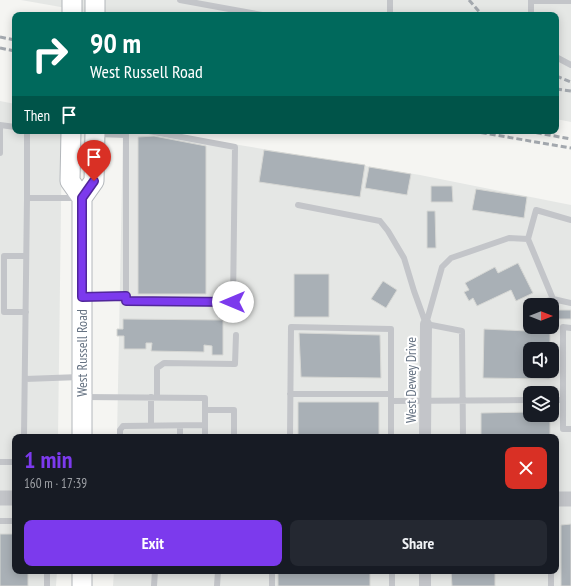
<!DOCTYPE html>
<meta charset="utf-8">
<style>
:root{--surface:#171b24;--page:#242831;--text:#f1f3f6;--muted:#9ea1a6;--accent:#7c3aed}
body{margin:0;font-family:"PT Sans Narrow",sans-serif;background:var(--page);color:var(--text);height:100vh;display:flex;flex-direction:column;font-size:15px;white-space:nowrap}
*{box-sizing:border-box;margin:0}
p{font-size:13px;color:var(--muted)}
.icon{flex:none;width:22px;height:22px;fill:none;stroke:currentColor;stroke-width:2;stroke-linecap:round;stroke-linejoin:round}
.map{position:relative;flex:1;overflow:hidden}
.panel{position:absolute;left:12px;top:434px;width:547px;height:140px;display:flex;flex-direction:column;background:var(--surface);border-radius:8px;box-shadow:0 2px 10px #0003}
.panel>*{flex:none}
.banner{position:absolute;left:12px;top:12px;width:547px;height:122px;border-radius:8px;box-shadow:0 2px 10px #0003;background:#00695c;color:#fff;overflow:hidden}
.needle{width:26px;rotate:90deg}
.buttons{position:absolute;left:523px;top:298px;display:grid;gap:8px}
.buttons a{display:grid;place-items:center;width:36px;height:36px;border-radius:8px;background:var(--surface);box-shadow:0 2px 10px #0003;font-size:20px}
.pin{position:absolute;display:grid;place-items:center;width:34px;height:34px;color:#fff;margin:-41px -17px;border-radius:50% 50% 50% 0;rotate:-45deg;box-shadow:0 0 4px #0007}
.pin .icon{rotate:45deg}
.me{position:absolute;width:44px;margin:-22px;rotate:270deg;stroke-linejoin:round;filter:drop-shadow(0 0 3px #0008)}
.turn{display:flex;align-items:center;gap:14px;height:84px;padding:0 12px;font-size:18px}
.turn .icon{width:52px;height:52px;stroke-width:2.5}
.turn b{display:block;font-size:28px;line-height:34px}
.then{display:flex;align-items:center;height:38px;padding:0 12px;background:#0003;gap:8px;font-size:15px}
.round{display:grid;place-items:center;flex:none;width:42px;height:42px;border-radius:8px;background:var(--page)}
.headline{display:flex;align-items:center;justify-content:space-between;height:68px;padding:0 12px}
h1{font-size:24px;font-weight:800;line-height:30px;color:var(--accent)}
.action{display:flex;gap:8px;margin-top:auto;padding:8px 12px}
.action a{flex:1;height:46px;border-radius:8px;background:var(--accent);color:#fff;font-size:16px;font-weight:800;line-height:46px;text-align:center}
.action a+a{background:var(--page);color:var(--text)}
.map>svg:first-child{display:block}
</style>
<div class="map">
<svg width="571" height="586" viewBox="0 0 571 586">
<rect width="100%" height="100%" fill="#f5f5f2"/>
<!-- built -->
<path fill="#e5e7e5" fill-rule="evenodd" d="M21,0H571V122L556,119V15H96L72,9Z
M0,101L15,104V131H62L58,437H15V571H57L56,586H0Z
M123,131H154L420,175L571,205V586H113L114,571H556V437H117ZM530,305H552V327H530ZM530,349H552V371H530ZM530,393H552V415H530Z"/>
<!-- building -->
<path fill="#a9b0b6" stroke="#d6d7d4" d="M154,136L206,146V294H138V137Z
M264,150L365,165L360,197L259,182Z
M369,167L411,174L407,195L365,188Z
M431,186H452L453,202H431Z
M476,189L527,197L524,218L472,210Z
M427,211H435L436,248H427Z
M518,263L533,293L516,301L511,290L477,306L473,298L469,301L464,292L469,290L465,283L495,267L498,273Z
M294,274H329V317H294Z
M383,281L397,290L386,308L371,299Z
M552,310H571V319H552Z
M123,319L223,320V355H212V346L204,345V352L151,351L152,343H146V349H124V336H117V329H123Z
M484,329L550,332V349H530V371H550V379L483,378Z
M299,333L380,335L381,378L301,377Z
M298,402H379V437H298Z
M530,412V415H550V437H481V413Z
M571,524V586H561V525Z
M0,534H15V571H28V586H0Z
M278,571H370V586H278Z
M451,571H495V586H452Z"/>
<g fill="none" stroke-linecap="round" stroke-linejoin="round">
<!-- primary casing -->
<g stroke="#b3b7bb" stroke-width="21">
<path id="primary" d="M95,0V15
M72,15V0
M71,131L70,181L82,198V437
M82,198L94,181L95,131
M82,571V586"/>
</g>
<!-- service -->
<path stroke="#c3c5c9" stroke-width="6" d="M180,0L262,15
M531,0V15
M531,1H571
M390,15V0
M556,57L571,65
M0,125L15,127
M27,131V198H78
M98,134L126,135V301L233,302L235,147L149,131
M0,153V125
M298,205L380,221L388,231L404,258L414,291L426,324
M571,220L536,210L528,239L553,299L571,303
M83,297L126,296
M533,305L553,299
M26,312H4V256H26
M426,324L442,267L451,258L509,238L528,239
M426,324L462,331L463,437
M25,379L80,377
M290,394H391
M83,397L205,398V437
M151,397V425
M157,397V368L164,363L235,364L236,335
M552,400H563V327L571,328
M563,400V429H571
M391,401L530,400
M205,410H234V437
M24,437L27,198
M120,437V430L123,426L205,425
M180,437V426
M290,437L291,327L391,329V437
M0,462H15
M0,521H15
M47,586V571
M154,586L155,571
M217,586L218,571
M272,586V571
M392,586V571
M551,586V571"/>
<!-- minor -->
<path stroke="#c3c5c9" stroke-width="12" d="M425,437L426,324
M425,586V571"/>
<!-- tertiary -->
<path stroke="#c3c5c9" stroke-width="15" d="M0,498H15
M556,499H571"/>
<!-- primary -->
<use href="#primary" stroke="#fff" stroke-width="19"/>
<!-- rail -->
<path stroke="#a3a8ae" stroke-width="3" stroke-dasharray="6 3" stroke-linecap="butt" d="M469,0L482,15
M0,37L15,40
M0,48L15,51
M556,76L571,82
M556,89L571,91
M472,131L571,148
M527,131L571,139"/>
</g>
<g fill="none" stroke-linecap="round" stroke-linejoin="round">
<!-- route casing -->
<g stroke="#51269a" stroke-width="10">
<path id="route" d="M94,181L82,198V297L126,296V301L233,302"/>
</g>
<!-- route -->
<use href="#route" stroke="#7c3aed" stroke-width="7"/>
</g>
<g text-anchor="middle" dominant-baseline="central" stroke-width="4" stroke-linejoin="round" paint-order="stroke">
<!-- street labels -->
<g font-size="14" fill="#657282" stroke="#fff">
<text transform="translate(82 353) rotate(-90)">West Russell Road</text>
<text transform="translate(411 380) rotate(-90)">West Dewey Drive</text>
</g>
</g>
</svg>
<div class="buttons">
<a><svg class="needle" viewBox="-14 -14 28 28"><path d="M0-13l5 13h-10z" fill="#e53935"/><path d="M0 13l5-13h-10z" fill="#9ea1a6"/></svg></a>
<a><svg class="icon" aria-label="sound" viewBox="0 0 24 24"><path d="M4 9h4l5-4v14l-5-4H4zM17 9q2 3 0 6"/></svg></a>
<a><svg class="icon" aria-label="layers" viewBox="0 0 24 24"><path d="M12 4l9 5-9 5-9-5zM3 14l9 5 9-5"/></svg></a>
</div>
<div class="pin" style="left:94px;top:181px;background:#d93025"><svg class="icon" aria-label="arrive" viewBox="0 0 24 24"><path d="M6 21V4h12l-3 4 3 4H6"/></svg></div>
<svg class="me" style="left:233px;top:302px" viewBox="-20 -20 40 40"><circle r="19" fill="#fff"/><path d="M0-13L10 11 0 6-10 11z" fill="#7c3aed"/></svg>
<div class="banner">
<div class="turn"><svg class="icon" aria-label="right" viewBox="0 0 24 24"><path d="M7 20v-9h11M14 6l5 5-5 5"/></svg><div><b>90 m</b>West Russell Road</div></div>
<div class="then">Then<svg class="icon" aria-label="arrive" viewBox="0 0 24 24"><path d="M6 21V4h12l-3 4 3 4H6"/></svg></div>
</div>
<section class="panel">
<div class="headline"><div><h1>1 min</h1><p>160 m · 17:39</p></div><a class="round" style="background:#d93025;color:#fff"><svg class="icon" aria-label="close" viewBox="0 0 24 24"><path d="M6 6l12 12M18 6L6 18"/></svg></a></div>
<div class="action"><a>Exit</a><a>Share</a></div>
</section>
</div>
